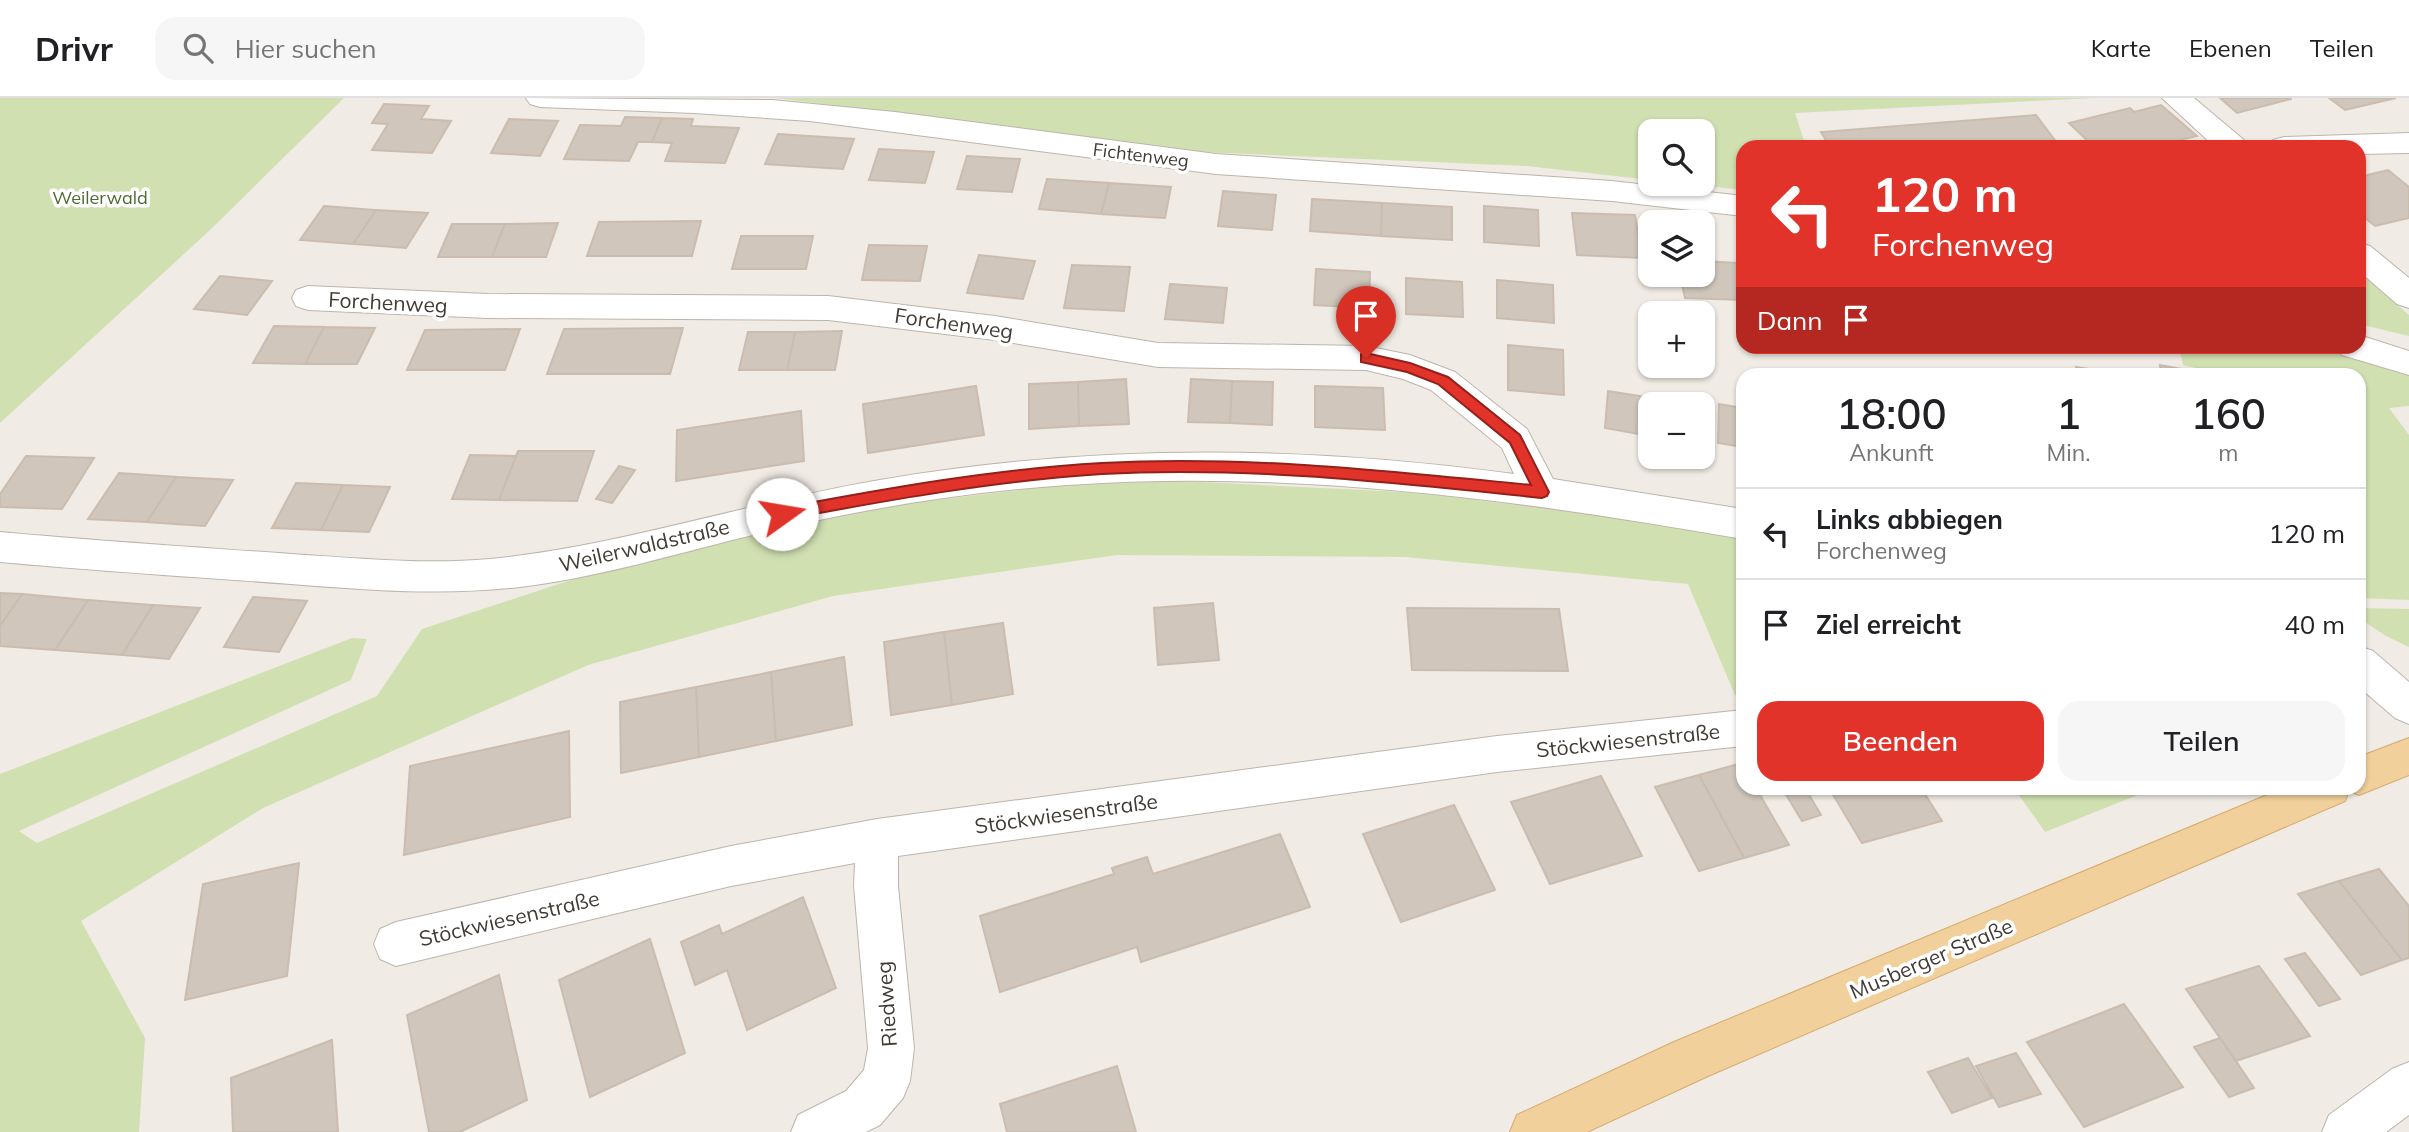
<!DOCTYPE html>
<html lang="de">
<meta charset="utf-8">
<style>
:root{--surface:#fff;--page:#f6f6f6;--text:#202124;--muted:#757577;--line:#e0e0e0;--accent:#e1332a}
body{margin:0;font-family:Mulish,sans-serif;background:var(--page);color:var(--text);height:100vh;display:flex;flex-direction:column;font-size:26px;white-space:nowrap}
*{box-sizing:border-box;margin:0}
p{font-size:23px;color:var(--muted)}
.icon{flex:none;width:38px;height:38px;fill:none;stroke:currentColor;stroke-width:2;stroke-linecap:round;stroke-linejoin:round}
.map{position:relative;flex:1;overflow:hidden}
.details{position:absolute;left:1736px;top:270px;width:630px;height:427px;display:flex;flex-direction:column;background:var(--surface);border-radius:21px;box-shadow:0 2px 5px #0004}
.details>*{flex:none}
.banner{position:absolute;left:1736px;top:42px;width:630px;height:214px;border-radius:21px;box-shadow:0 2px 5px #0004;background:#e1332a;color:#fff;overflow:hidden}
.fabs{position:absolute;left:1638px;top:21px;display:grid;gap:14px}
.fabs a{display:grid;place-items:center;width:77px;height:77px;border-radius:14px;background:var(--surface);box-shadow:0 2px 5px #0004;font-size:35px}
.pin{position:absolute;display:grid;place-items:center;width:60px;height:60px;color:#fff;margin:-72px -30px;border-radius:50% 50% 50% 0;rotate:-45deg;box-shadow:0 0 7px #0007}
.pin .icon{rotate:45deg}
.me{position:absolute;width:77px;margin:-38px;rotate:77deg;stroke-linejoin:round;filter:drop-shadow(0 0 5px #0008)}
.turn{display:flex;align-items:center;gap:24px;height:147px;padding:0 21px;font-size:32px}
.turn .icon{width:91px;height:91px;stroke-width:2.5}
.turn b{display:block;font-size:49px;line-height:60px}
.then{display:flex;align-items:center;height:66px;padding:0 21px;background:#0003;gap:14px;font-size:26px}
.eta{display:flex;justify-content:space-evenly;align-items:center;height:119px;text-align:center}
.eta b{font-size:42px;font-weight:600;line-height:49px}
.button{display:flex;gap:14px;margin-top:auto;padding:14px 21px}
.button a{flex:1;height:80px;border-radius:21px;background:var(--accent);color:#fff;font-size:28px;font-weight:600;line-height:80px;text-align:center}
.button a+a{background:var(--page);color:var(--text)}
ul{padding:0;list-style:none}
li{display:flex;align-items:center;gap:21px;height:91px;padding:0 21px;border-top:2px solid var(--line)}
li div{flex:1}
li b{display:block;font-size:26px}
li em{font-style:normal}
header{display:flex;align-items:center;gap:42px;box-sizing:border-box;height:98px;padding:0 35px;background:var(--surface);border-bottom:2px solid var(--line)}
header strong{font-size:33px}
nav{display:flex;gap:38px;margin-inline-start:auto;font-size:24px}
.search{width:490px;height:63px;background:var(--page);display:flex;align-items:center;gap:18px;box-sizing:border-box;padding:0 24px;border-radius:21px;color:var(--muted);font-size:26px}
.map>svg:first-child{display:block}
</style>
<header>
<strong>Drivr</strong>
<div class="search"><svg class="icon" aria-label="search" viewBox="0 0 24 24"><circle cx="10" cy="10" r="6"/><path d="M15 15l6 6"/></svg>Hier suchen</div>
<nav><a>Karte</a><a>Ebenen</a><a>Teilen</a></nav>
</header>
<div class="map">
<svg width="2409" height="1034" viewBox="0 0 2409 1034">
<rect width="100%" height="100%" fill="#f0ebe4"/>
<!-- green -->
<path fill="#d0e0b1" d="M0,0H344L209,133L0,325Z
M776,0H2094L1795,15L1806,49H1743V92L1688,86H1703V33H1650V82L1527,68L1201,54Z
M2359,174L2409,217V238L2359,226Z
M2179,249H2334L2409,272V308L2389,310L2409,337V502L2359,500V276H2223L2183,267Z
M1120,380L1425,395L1743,437V596L1735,597L1688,486L1405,459L1117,457L833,498L588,567L263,710L81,823L145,940L139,1034H0V676L352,540L367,541L351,582L19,733L37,745L377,598L422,531L568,483L834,414Z
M2359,510L2409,511V549L2386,538L2359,520Z
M2014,690H2155L2045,734Z"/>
<!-- building -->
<path fill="#d0c6bb" stroke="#cabdaf" stroke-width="2" d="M2220,0H2291V1L2237,15Z
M2329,0H2396L2345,12Z
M384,6L429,8L421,21L451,23L432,55L372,52L388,26L372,25Z
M2161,7L2197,38L2171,44L2176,49H2094L2069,25L2130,10L2134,14Z
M2036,17L2060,49H1830L1821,34Z
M625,19L662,20L652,44H638L629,63L564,61L580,27L621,28Z
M662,20L693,21L691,28L739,30L725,65L665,63L672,45L652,44Z
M509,21L558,23L540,58L491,55Z
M778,36L854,41L843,71L765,66Z
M879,51L934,54L925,85L869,82Z
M967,58L1020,61L1012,94L957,91Z
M2388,72L2409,89V120L2375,128L2359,115V79Z
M1047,81L1109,85L1101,116L1039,111Z
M1109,85L1171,89L1165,120L1101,116Z
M1223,93L1276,97L1272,132L1218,128Z
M1312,101L1382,105L1381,138L1310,133Z
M1382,105L1452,109V142L1381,138Z
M324,108L376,112L353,146L300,142Z
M1484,108L1538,112L1539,148L1484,144Z
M376,112L428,115L406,150L353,146Z
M1572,115L1635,117L1642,160L1577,157Z
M701,123L692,158H587L599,124Z
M558,125L546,159H492L505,126Z
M452,126H505L492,159H438Z
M741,138H813L806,171H732Z
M869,147L927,148L920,183L862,182Z
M979,157L1035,163L1023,201L967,195Z
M1703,163L1738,165L1743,185V202L1685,200L1680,177H1703Z
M1072,167L1130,169L1124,213L1064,210Z
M1316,171L1370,174L1369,210L1314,207Z
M220,178L272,183L247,217L194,211Z
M1406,180L1462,184L1463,219L1406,216Z
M1497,182L1553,187L1554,225L1497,220Z
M1170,186L1227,190L1223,225L1165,221Z
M274,228L324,229L305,266L253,265Z
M324,229L375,230L357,266H305Z
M683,230L670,276H547L564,231Z
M520,231L505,272H407L425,232Z
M842,233L835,272H787L795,234Z
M748,234H795L787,272H739Z
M1508,247L1563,252L1564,297L1508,292Z
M2160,267L2208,276H2161Z
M2076,269L2119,276H2077Z
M1126,281L1129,326L1079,328L1078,284Z
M1191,281L1232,283L1230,325L1188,324Z
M1232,283L1273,284L1272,327L1230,325Z
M1078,284L1079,328L1029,331V286Z
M976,288L984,337L868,355L863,306Z
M1315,288L1383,290L1385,332L1315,329Z
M1608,293L1665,302V306H1650V338L1605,330Z
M1719,306L1743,310V349L1718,345Z
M801,313L804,363L676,383L677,332Z
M518,353H594L577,403L499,402Z
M470,357L516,358L499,402L452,401Z
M26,358L94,360L62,411L0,409V396Z
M619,368L635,372L612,405L596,401Z
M119,375L176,379L147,424L88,421Z
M176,379L233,382L205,428L147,424Z
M296,385L343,387L321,432L272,430Z
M343,387L390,389L369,434L321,432Z
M0,495L22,496L0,528Z
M22,496L88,502L55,552L0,548V528Z
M253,499L307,503L279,554L224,549Z
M88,502L153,507L122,557L55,552Z
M1213,505L1219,562L1158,567L1154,510Z
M153,507L200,510L169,561L122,557Z
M1407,510L1559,511L1568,573L1412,572Z
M1003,525L1013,596L952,607L944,534Z
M944,534L952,607L891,617L884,544Z
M844,559L852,627L776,643L771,574Z
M771,574L776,643L699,659L696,589Z
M696,589L699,659L621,675L620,604Z
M569,633L570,719L404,757L410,668Z
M1742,665L1743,690H1756L1789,747L1744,760L1699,677Z
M1699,677L1744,760L1699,773L1655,689Z
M1601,678L1642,758L1550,786L1511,704Z
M1782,690H1805L1821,717L1802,723Z
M1829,690H1921L1942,723L1862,745Z
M1454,707L1495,792L1401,824L1363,736Z
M1280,736L1310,809L1141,864L1137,849L1000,894L980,818L1114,776L1112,770L1147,759L1153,776Z
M299,765L287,878L185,902L203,786Z
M2379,771L2409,808V860L2402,862L2339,783Z
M2339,783L2402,862L2361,877L2298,796Z
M803,799L836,890L747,932L727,872L695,887L681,844L719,827L722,836Z
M650,841L685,955L590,999L559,882Z
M2305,855L2340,901L2319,908L2285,861Z
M2259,868L2310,938L2236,963L2186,891Z
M499,877L527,1002L460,1034H429L407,917Z
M2124,906L2183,989L2084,1029L2027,944Z
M2220,940L2236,963L2254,990L2229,999L2194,949Z
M332,942L338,1034H233L231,980Z
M2016,955L2041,996L1999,1009L1976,968Z
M1968,960L1992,1000L1952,1015L1928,974Z
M1117,968L1136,1034H1007L1000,1006Z"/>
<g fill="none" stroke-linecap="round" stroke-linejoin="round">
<!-- minor casing -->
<g stroke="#bdb5ab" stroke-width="2">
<path id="minor" d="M526,0L772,2L895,14L1216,56L1612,83L1743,98V118L1612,103L1216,76L810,23L694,15L540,9L530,6Z
M2162,0H2194L2244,42L2248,49H2215Z
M2409,35V55L2359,56V49H2269L2273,42L2284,39Z
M2359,145L2370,148L2409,180V210L2397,206L2359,173Z
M308,188L488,196L828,198L995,218L1158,245L1366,248L1410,257L1455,274L1527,331L1553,381L1743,411V441C1519,402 1294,371 1067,387C964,394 862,411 761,435C681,454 602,479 520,489C443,498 368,492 291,486C194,479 97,473 0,464V434C97,443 194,449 291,456C357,460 423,467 490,461C622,448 749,404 880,382C1090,346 1304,347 1514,376L1502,350L1431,292L1403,281L1366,272L1158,269L995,242L828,222L488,220L308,212L296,208L292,200L296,192Z
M2359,237L2409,253V277L2342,257L2338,248H2359Z
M2359,548L2373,553L2409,584V626L2395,620L2359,589Z
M1743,612V648L1497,674L898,758V788L914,950L910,983L903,1000L880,1027L866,1034H791L798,1017L846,993L864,972L868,950L854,788L855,765L731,788L396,868L380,861L374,846L380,831L396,824L731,748L877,721L1497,638Z
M2409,964V1017L2386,1034H2322L2329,1017L2392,971Z"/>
</g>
<!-- major casing -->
<g stroke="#d5ab6d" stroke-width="2">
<path id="major" d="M2409,640V677L2359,697L2349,693L2345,703L1708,978L1587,1034H1510L1517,1017L1674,944L2284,690H2359V659Z"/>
</g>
<!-- minor -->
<use href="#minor" fill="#fff" fill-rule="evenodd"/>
<!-- major -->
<use href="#major" fill="#f2d09b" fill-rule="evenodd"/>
</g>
<!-- route -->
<path fill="#e1332a" stroke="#92211b" stroke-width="2" d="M1366,255L1410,265L1448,279L1520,337L1549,394L1547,398L1542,400C1396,385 1249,368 1102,376C995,383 888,402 782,422L775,416L782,410C888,390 995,371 1102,365C1246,357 1388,373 1531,387L1510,345L1438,286L1407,274L1361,264V256Z"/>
<g text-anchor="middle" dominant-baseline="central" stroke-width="7" stroke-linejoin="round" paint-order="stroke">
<!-- far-street labels -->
<g font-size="18" fill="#413b35" stroke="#fff">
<text transform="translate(1141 57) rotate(7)">Fichtenweg</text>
</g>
<!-- far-park labels -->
<g font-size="18" fill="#4c6b2f" stroke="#fff">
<text x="100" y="99">Weilerwald</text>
</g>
<!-- street labels -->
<g font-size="21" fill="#413b35" stroke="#fff">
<text transform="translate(388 204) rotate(3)">Forchenweg</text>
<text transform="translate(954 225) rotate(8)">Forchenweg</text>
<text transform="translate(644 447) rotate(-13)">Weilerwaldstraße</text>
<text transform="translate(1628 642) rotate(-6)">Stöckwiesenstraße</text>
<text transform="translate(1066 715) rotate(-8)">Stöckwiesenstraße</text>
<text transform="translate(509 820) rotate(-13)">Stöckwiesenstraße</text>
<text transform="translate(1931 860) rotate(-23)">Musberger Straße</text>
<text transform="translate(886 906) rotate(-94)">Riedweg</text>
</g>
</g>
</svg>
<div class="fabs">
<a><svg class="icon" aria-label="search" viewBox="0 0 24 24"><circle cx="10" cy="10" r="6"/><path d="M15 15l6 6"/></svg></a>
<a><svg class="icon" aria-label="layers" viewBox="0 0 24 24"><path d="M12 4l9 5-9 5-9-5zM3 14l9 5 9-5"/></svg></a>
<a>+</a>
<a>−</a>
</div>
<div class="pin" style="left:1366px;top:260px;background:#d93025"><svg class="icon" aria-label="arrive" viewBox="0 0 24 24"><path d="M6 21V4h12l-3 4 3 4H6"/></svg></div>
<svg class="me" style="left:782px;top:416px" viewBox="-20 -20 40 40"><circle r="19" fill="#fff"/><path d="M0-13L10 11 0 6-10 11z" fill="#e1332a"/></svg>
<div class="banner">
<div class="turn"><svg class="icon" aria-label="left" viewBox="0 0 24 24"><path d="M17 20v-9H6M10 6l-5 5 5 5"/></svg><div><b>120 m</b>Forchenweg</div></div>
<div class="then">Dann<svg class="icon" aria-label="arrive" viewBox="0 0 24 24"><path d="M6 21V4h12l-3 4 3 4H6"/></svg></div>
</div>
<section class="details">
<div class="eta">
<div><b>18:00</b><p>Ankunft</p></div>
<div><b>1</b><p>Min.</p></div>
<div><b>160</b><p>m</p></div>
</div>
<ul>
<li><svg class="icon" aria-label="left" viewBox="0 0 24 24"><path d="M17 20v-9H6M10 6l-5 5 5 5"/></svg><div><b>Links abbiegen</b><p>Forchenweg</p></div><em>120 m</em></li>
<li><svg class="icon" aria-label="arrive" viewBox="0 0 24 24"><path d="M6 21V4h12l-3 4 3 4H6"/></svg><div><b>Ziel erreicht</b></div><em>40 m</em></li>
</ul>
<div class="button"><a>Beenden</a><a>Teilen</a></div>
</section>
</div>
